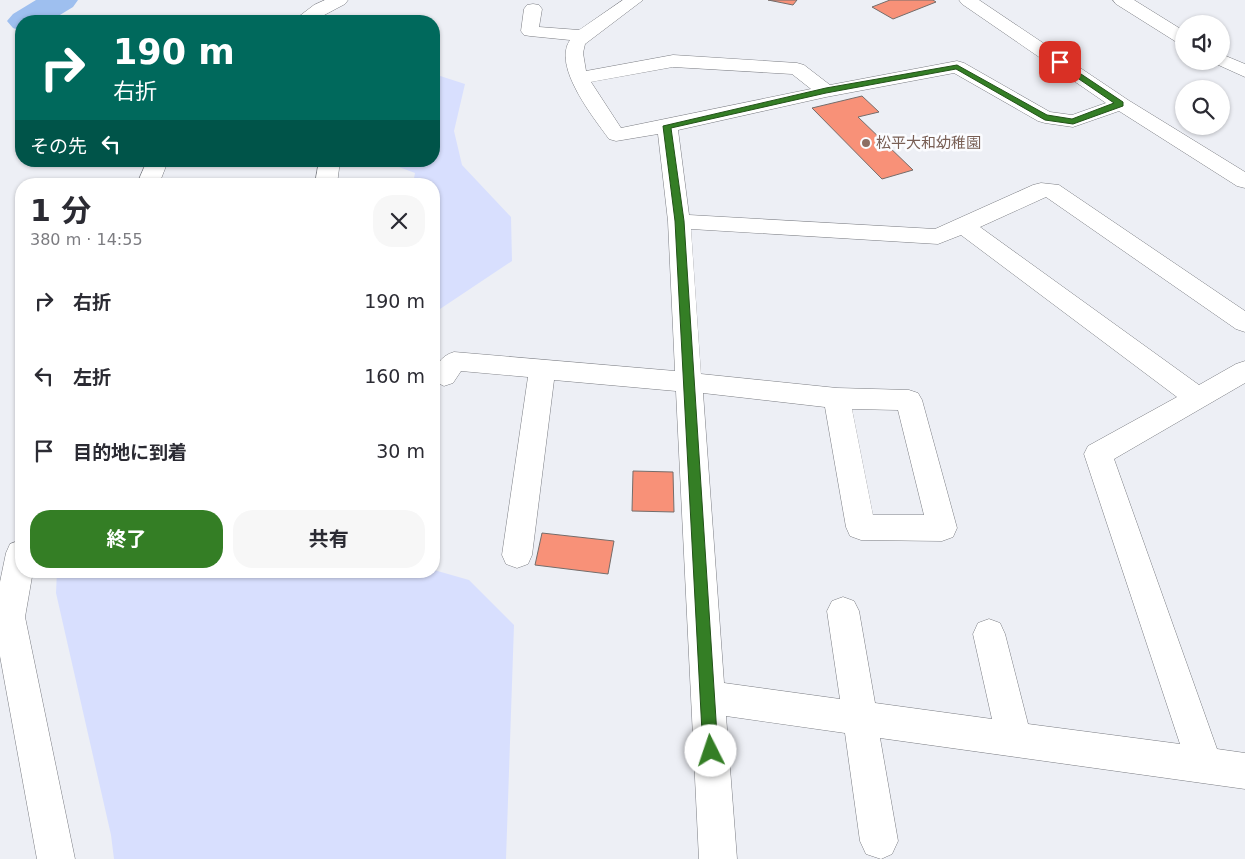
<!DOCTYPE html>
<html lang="ja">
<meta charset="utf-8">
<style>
:root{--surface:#fff;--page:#f7f7f7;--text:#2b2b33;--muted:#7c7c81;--accent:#347e25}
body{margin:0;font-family:"DejaVu Sans","Noto Sans JP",sans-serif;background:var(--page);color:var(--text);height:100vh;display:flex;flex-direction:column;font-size:19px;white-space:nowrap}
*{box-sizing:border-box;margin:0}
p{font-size:16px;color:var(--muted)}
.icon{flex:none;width:28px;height:28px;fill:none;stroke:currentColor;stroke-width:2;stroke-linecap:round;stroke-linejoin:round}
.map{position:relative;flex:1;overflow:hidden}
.panel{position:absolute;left:15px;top:178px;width:425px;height:400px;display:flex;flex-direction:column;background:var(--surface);border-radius:20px;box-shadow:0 1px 4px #0004}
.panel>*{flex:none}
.banner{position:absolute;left:15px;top:15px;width:425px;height:152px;border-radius:20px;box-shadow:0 1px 4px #0004;background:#00695c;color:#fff;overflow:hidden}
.fabs{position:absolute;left:1175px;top:15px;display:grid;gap:10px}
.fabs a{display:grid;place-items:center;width:55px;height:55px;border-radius:50%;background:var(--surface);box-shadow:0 1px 4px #0004;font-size:25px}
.pin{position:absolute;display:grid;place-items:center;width:42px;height:42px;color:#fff;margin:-21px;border-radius:10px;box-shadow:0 2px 8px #0006}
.me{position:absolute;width:55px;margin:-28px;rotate:356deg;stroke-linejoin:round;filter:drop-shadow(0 0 4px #0008)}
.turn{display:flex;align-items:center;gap:18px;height:105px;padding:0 15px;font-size:22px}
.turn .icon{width:65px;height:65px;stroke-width:2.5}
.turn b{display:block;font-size:35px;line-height:42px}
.then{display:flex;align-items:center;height:48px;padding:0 15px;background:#0003;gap:10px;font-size:19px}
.round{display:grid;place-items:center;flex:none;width:52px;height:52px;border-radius:20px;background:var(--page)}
.headline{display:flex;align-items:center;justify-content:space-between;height:85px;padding:0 15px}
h1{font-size:30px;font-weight:700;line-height:38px}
.primary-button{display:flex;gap:10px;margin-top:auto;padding:10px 15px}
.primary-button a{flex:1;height:58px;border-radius:20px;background:var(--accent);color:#fff;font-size:20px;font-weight:700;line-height:58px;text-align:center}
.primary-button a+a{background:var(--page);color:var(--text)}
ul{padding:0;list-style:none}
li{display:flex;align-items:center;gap:15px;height:75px;padding:0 15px}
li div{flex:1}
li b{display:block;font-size:19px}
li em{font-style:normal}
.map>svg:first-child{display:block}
</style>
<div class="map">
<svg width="1245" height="859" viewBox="0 0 1245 859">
<rect width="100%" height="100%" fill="#edeff5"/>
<!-- green -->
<path fill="#d8dffe" d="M434,74L465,84L454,131L462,165L511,217L512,261L434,313V184H413L415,173L383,161H434Z
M434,570L469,580L514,625L506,859H114L111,835L56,593L57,571H434Z"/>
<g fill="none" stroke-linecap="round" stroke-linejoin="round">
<!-- river -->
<path fill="#9ebfef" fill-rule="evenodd" d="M36,0H78L73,7L50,21H21V31L13,28L7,21L13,14Z"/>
</g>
<!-- building -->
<path fill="#f89178" stroke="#746d6b" d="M768,0H797L793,5Z
M890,0H933L936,2L893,19L872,7Z
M862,96L879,112L858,117L913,170L882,179L812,108Z
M633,471L673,472L674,512L632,511Z
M542,533L614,541L608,574L535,565Z"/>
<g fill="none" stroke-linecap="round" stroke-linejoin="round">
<!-- minor casing -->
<g stroke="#7b7d83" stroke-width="1">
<path id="minor" d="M325,0H348L345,4L313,21H293L314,5Z
M623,0H643L585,44L583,53L586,71L673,55L797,63L804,65L830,85L957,61L964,63L1050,112L1072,115L1106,103L962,4L959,0H979L1128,100L1245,172V188L1237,186L1119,111L1073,127L1045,123L1038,121L954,73L826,97L678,130L689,215L935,229L1033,185L1041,183L1059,185L1245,311V332L1236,329L1046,197L980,227L1199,385L1236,364L1245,361V383L1114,459L1217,749L1245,753V789L880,738L898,841L892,854L881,859L866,854L860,841L845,733L726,716L737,859H699L676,391L554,380L532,555L528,564L517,568L506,564L502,555L528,377L461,371L453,383L444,386L434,381C434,367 440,356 454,352L675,371L668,221L658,134L616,141L609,139C593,117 552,66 570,40L530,36L524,35L521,31L524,9L527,5L533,4L539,5L542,9L539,27L579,30ZM673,67L792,74L811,89L621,128L591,82ZM691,229L938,244L961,235L1177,397L1088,446L1084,454L1180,744L1028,724L1005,634L1000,623L989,619L978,623L973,634L992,719L875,703L859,611L854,601L843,597L832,601L827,611L840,699L724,683L703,393L825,407L846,527L850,536L861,540L942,541L953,537L957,528L922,400L918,393L909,390L837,388L701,374ZM852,409L898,410L924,515H873Z
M1113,0H1134L1184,31V44L1178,43L1116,4Z
M1221,54L1245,64V77L1214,63L1213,61H1221Z
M147,161H168L159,184H137Z
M319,161H340L337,184H315Z
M21,540V571H33L25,617L75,859H37L0,656V582L6,553L10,544Z"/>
</g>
<!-- minor -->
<use href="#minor" fill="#fff" fill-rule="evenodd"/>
</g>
<!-- route -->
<path fill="#347e25" stroke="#225218" d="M1060,60L1123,102V106L1073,124L1045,120L956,69L826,93L671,128L684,221L718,751L716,756L711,758L706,756L703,751L675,221L663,126L826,88L957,65L1047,115L1072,119L1114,103L1057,64V61Z"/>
<!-- markers -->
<circle fill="#8d6e63" stroke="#fbfcff" stroke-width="2" cx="866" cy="143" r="5"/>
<g text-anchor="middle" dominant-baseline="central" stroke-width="5" stroke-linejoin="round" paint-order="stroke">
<!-- far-education labels -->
<g font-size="15" fill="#785e54" stroke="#fbfcff" text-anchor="start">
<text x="876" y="143">松平大和幼稚園</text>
</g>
</g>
</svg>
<div class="fabs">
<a><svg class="icon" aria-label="sound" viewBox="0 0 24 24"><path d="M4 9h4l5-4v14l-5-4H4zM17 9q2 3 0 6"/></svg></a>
<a><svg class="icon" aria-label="search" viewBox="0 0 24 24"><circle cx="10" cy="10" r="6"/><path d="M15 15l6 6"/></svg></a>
</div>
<div class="pin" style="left:1060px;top:62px;background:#d93025"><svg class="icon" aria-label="arrive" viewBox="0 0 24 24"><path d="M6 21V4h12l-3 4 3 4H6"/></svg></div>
<svg class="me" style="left:711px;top:751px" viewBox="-20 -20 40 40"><circle r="19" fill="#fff"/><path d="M0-13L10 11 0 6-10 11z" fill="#347e25"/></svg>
<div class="banner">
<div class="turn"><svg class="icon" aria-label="right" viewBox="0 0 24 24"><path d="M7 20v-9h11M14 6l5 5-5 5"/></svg><div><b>190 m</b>右折</div></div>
<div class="then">その先<svg class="icon" aria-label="left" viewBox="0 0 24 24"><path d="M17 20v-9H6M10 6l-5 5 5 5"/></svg></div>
</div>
<section class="panel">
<div class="headline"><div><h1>1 分</h1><p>380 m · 14:55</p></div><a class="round"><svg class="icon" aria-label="close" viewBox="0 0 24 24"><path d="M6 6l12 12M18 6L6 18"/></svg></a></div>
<ul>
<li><svg class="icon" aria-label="right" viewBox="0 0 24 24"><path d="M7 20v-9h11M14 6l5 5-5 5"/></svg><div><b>右折</b></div><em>190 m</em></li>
<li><svg class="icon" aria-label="left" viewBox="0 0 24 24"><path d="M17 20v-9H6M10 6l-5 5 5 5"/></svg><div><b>左折</b></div><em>160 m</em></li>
<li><svg class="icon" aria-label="arrive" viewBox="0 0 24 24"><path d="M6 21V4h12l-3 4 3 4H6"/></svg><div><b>目的地に到着</b></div><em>30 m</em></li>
</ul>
<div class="primary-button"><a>終了</a><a>共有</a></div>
</section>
</div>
